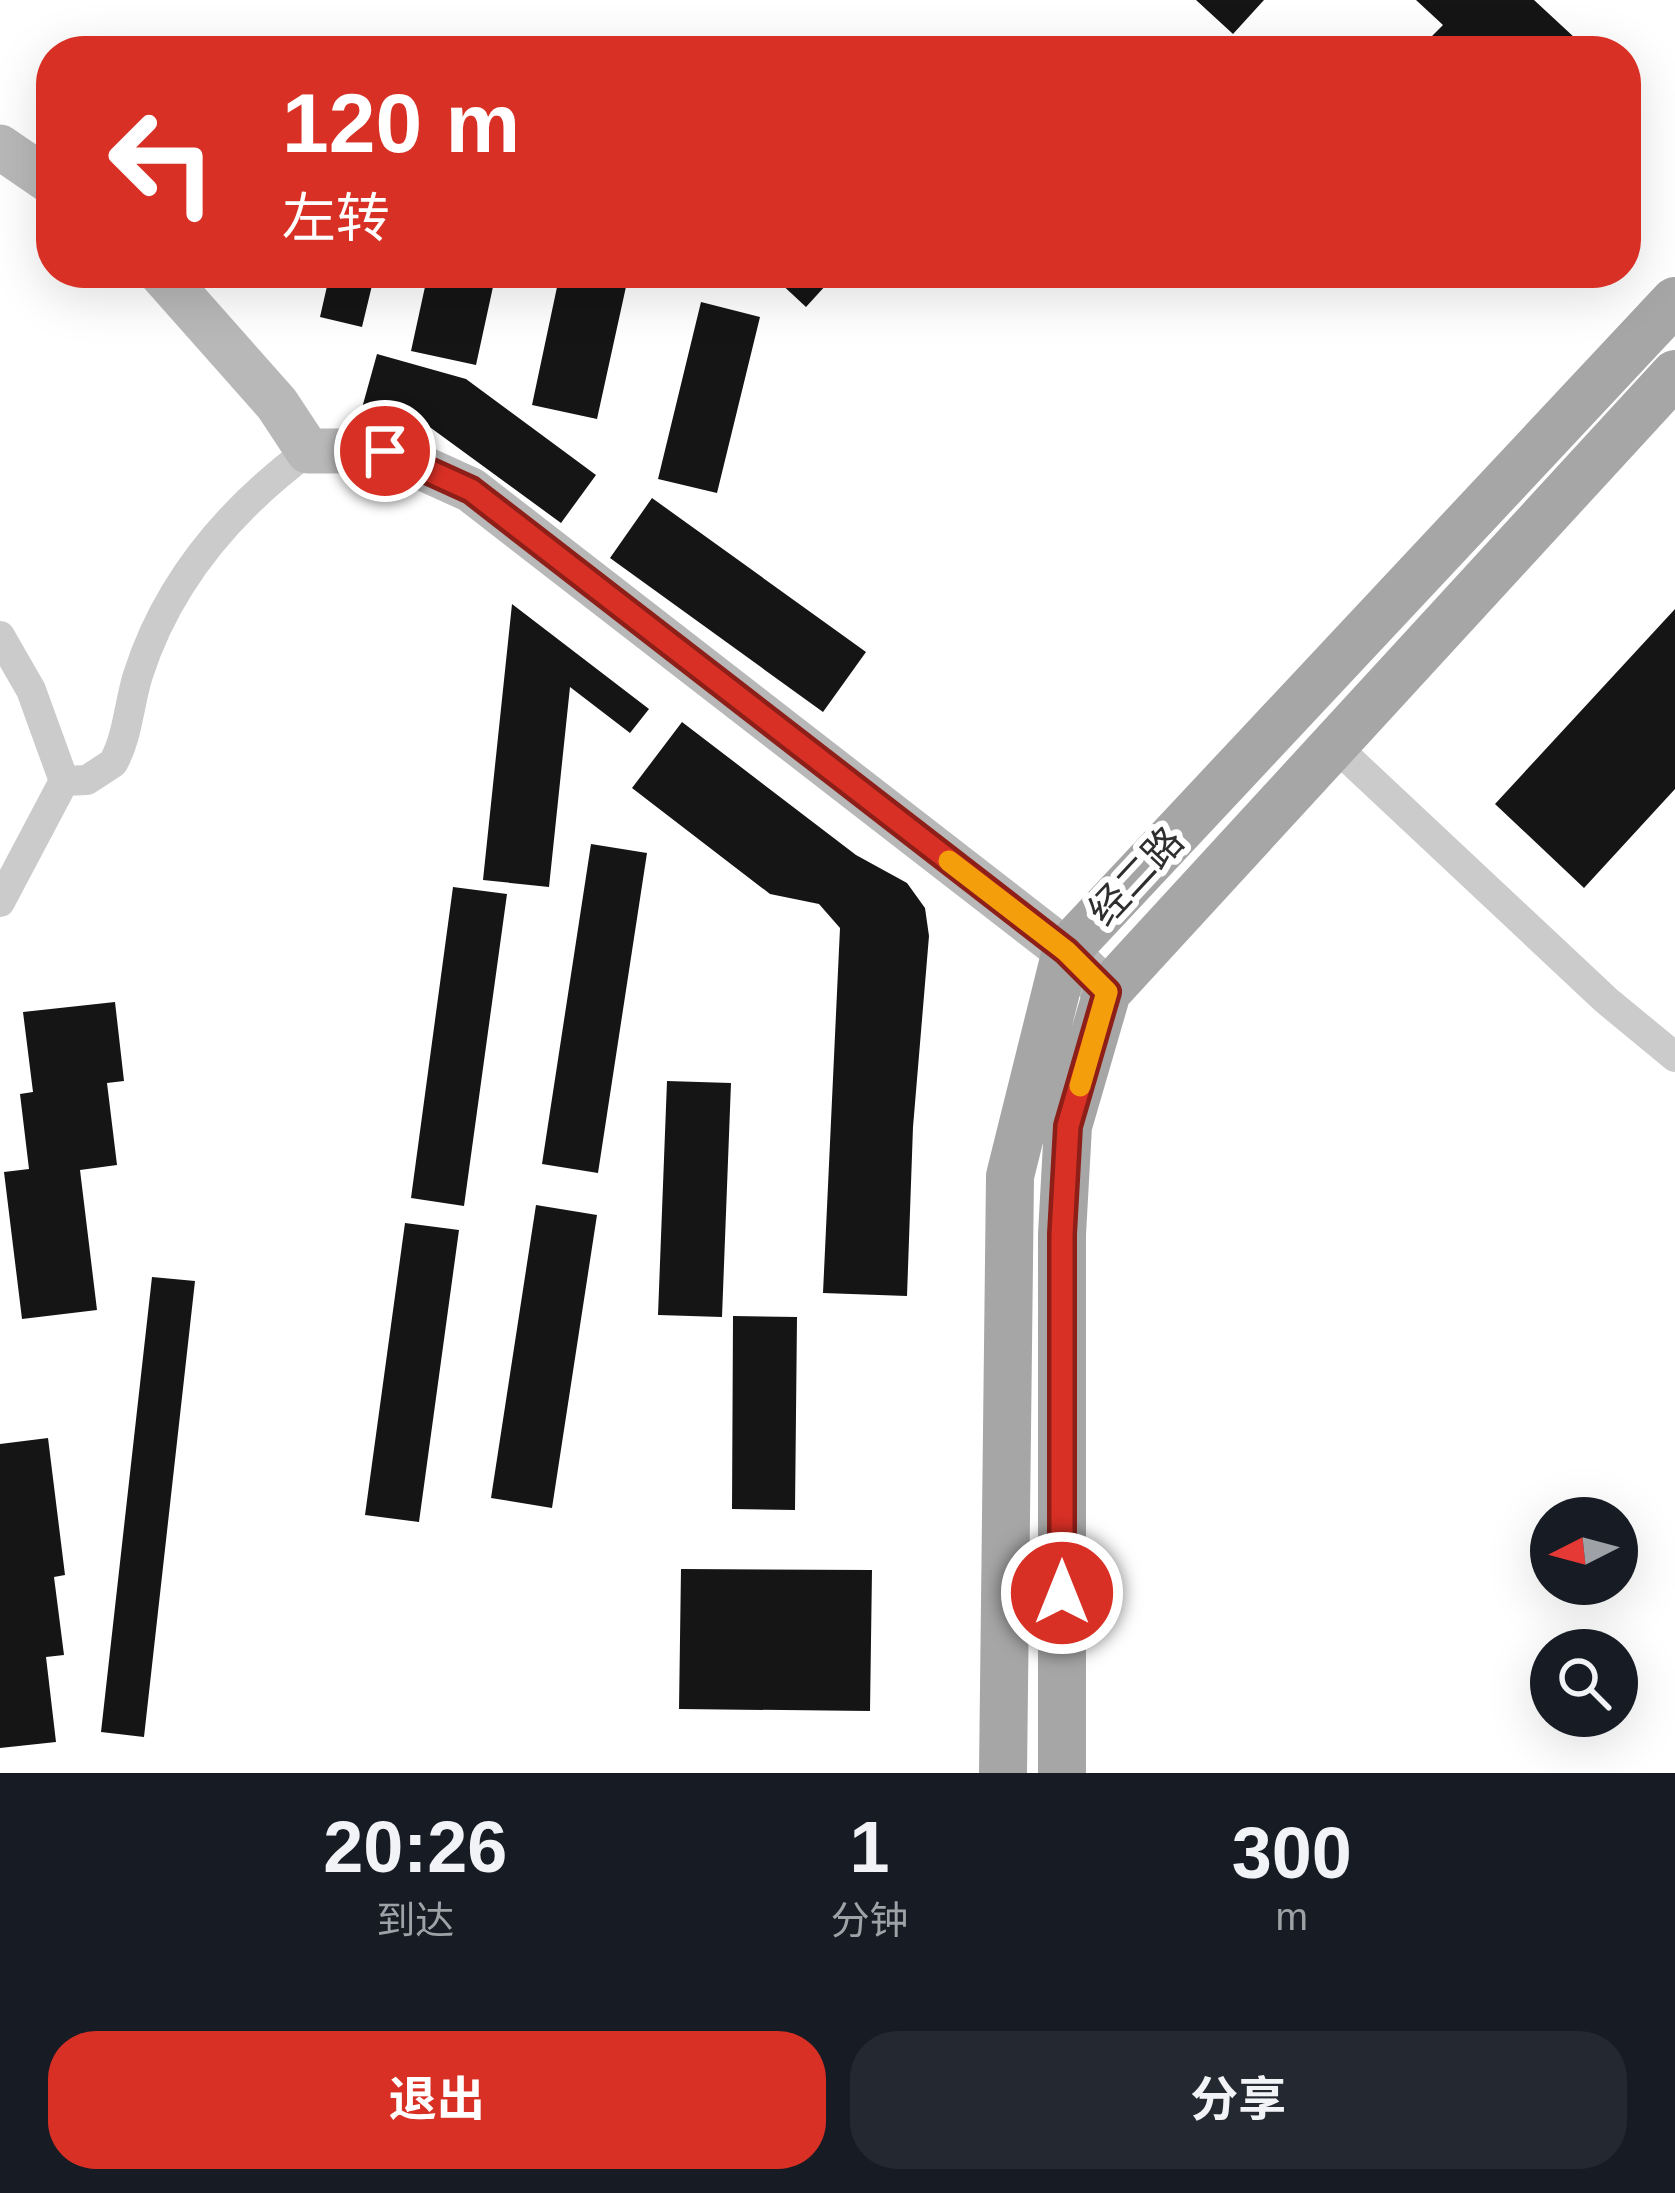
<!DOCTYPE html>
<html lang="zh">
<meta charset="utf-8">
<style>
:root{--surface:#171b24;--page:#242831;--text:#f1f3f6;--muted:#9ea1a6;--accent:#d93025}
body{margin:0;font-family:Helvetica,"Noto Sans SC",sans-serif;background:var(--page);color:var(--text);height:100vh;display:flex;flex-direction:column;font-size:45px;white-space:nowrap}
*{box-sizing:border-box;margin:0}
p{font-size:39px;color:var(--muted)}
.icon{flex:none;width:66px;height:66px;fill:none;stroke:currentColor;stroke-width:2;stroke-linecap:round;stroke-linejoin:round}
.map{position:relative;height:1773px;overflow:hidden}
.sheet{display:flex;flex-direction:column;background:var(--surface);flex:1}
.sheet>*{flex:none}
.banner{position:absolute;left:36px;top:36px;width:1605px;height:252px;border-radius:48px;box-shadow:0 12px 48px #0002;background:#d93025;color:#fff;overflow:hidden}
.needle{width:78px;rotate:264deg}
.tools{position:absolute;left:1530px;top:1497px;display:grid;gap:24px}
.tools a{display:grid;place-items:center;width:108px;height:108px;border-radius:50%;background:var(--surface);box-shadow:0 12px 48px #0002;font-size:60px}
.pin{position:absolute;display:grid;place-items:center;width:102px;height:102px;color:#fff;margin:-51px;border:6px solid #fff;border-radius:50%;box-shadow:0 3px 12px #0007}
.me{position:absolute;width:132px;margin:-66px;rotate:0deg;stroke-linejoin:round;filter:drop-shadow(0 0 9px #0008)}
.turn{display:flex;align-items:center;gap:42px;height:252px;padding:0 48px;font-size:54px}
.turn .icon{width:156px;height:156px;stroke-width:2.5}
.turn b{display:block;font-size:84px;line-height:102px}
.eta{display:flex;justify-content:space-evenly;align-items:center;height:204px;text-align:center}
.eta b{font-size:72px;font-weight:700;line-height:84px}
.button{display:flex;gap:24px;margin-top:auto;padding:24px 48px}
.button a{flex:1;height:138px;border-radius:48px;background:var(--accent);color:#fff;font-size:48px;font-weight:700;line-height:138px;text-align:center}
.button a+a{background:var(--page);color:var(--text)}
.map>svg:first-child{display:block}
</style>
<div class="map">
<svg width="1675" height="1773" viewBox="0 0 1675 1773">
<rect width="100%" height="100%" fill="#fff"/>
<!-- building -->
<path fill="#151515" d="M1196,0H1264L1233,34Z
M1416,0H1534L1589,51H1444L1430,38L1443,25Z
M1626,85L1635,93L1640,136L1626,151Z
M330,273H375L362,327L320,317Z
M428,273H496L476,365L411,351Z
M560,273H629L597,419L532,405Z
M784,273H837L806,307L777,280Z
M701,302L760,317L717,493L658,479Z
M377,354L466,379L596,475L561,523L431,428L362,408Z
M652,498L866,652L823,712L610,558Z
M512,604L649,709L630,733L570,687L549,887L483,880Z
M1675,609V789L1584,888L1495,804Z
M682,722L856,855L907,883L925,908L929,936L913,1127L907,1296L823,1293L840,928L819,904L770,894L632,788Z
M591,844L647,853L598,1173L542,1164Z
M453,887L507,894L464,1206L411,1198Z
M115,1002L124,1081L107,1083L117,1165L80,1170L97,1310L22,1319L4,1172L29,1169L20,1094L33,1092L23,1012Z
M667,1081L731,1083L722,1317L658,1315Z
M536,1205L597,1215L552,1508L491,1498Z
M405,1223L459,1230L419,1522L365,1515Z
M152,1277L195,1281L144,1737L101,1732Z
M733,1316L797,1317L795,1510L732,1509Z
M48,1438L65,1575L54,1577L64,1655L46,1657L56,1742L0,1748V1444Z
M681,1569L872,1570L870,1711L679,1709Z"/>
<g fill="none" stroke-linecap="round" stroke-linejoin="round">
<!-- street -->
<path stroke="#cbcbcb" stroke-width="30" d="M0,636L31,690L64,781L0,902
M1334,745L1606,1000L1675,1057
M64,781L87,780L113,763C128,737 129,703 138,675C168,581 230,509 308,451"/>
<!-- secondary -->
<path stroke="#b8b8b8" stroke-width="45" d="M0,147L51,182
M161,273L277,404L308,451H385L471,490L1066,951L1107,992"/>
<!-- primary -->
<path stroke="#a6a6a6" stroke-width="48" d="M1003,1773L1010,1176L1066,951L1675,301
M1062,1773V1234L1068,1126L1107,992L1675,374"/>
</g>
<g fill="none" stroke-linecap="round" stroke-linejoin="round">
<!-- route casing -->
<g stroke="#8d1f18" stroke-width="30">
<path id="route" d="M385,451L471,490L1066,951L1107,992L1068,1126L1062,1234V1593"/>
</g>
<!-- route -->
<use href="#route" stroke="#d93025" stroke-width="21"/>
<!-- slow -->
<path stroke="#f59e0b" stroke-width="21" d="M949,861L1066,951L1107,992L1080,1086"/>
</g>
<g text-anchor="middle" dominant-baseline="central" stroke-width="12" stroke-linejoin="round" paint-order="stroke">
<!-- street labels -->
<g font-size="39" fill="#2e2e2e" stroke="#fff">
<text transform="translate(1136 876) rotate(-47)">经二路</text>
</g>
</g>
</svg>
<div class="tools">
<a><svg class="needle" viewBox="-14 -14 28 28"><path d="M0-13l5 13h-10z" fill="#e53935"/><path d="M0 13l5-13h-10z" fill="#9ea1a6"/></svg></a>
<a><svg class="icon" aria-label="search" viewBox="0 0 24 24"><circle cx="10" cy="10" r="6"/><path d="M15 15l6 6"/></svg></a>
</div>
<div class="pin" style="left:385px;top:451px;background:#d93025"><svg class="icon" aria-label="arrive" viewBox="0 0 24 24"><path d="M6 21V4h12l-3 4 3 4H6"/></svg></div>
<svg class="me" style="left:1062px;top:1593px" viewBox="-20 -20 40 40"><circle r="17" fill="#d93025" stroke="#fff" stroke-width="3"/><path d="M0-11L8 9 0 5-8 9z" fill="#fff"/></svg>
<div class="banner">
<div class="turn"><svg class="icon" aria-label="left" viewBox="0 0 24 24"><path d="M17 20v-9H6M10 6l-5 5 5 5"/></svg><div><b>120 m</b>左转</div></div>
</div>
</div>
<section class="sheet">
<div class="eta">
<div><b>20:26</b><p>到达</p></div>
<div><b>1</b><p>分钟</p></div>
<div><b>300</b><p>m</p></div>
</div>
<div class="button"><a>退出</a><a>分享</a></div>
</section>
